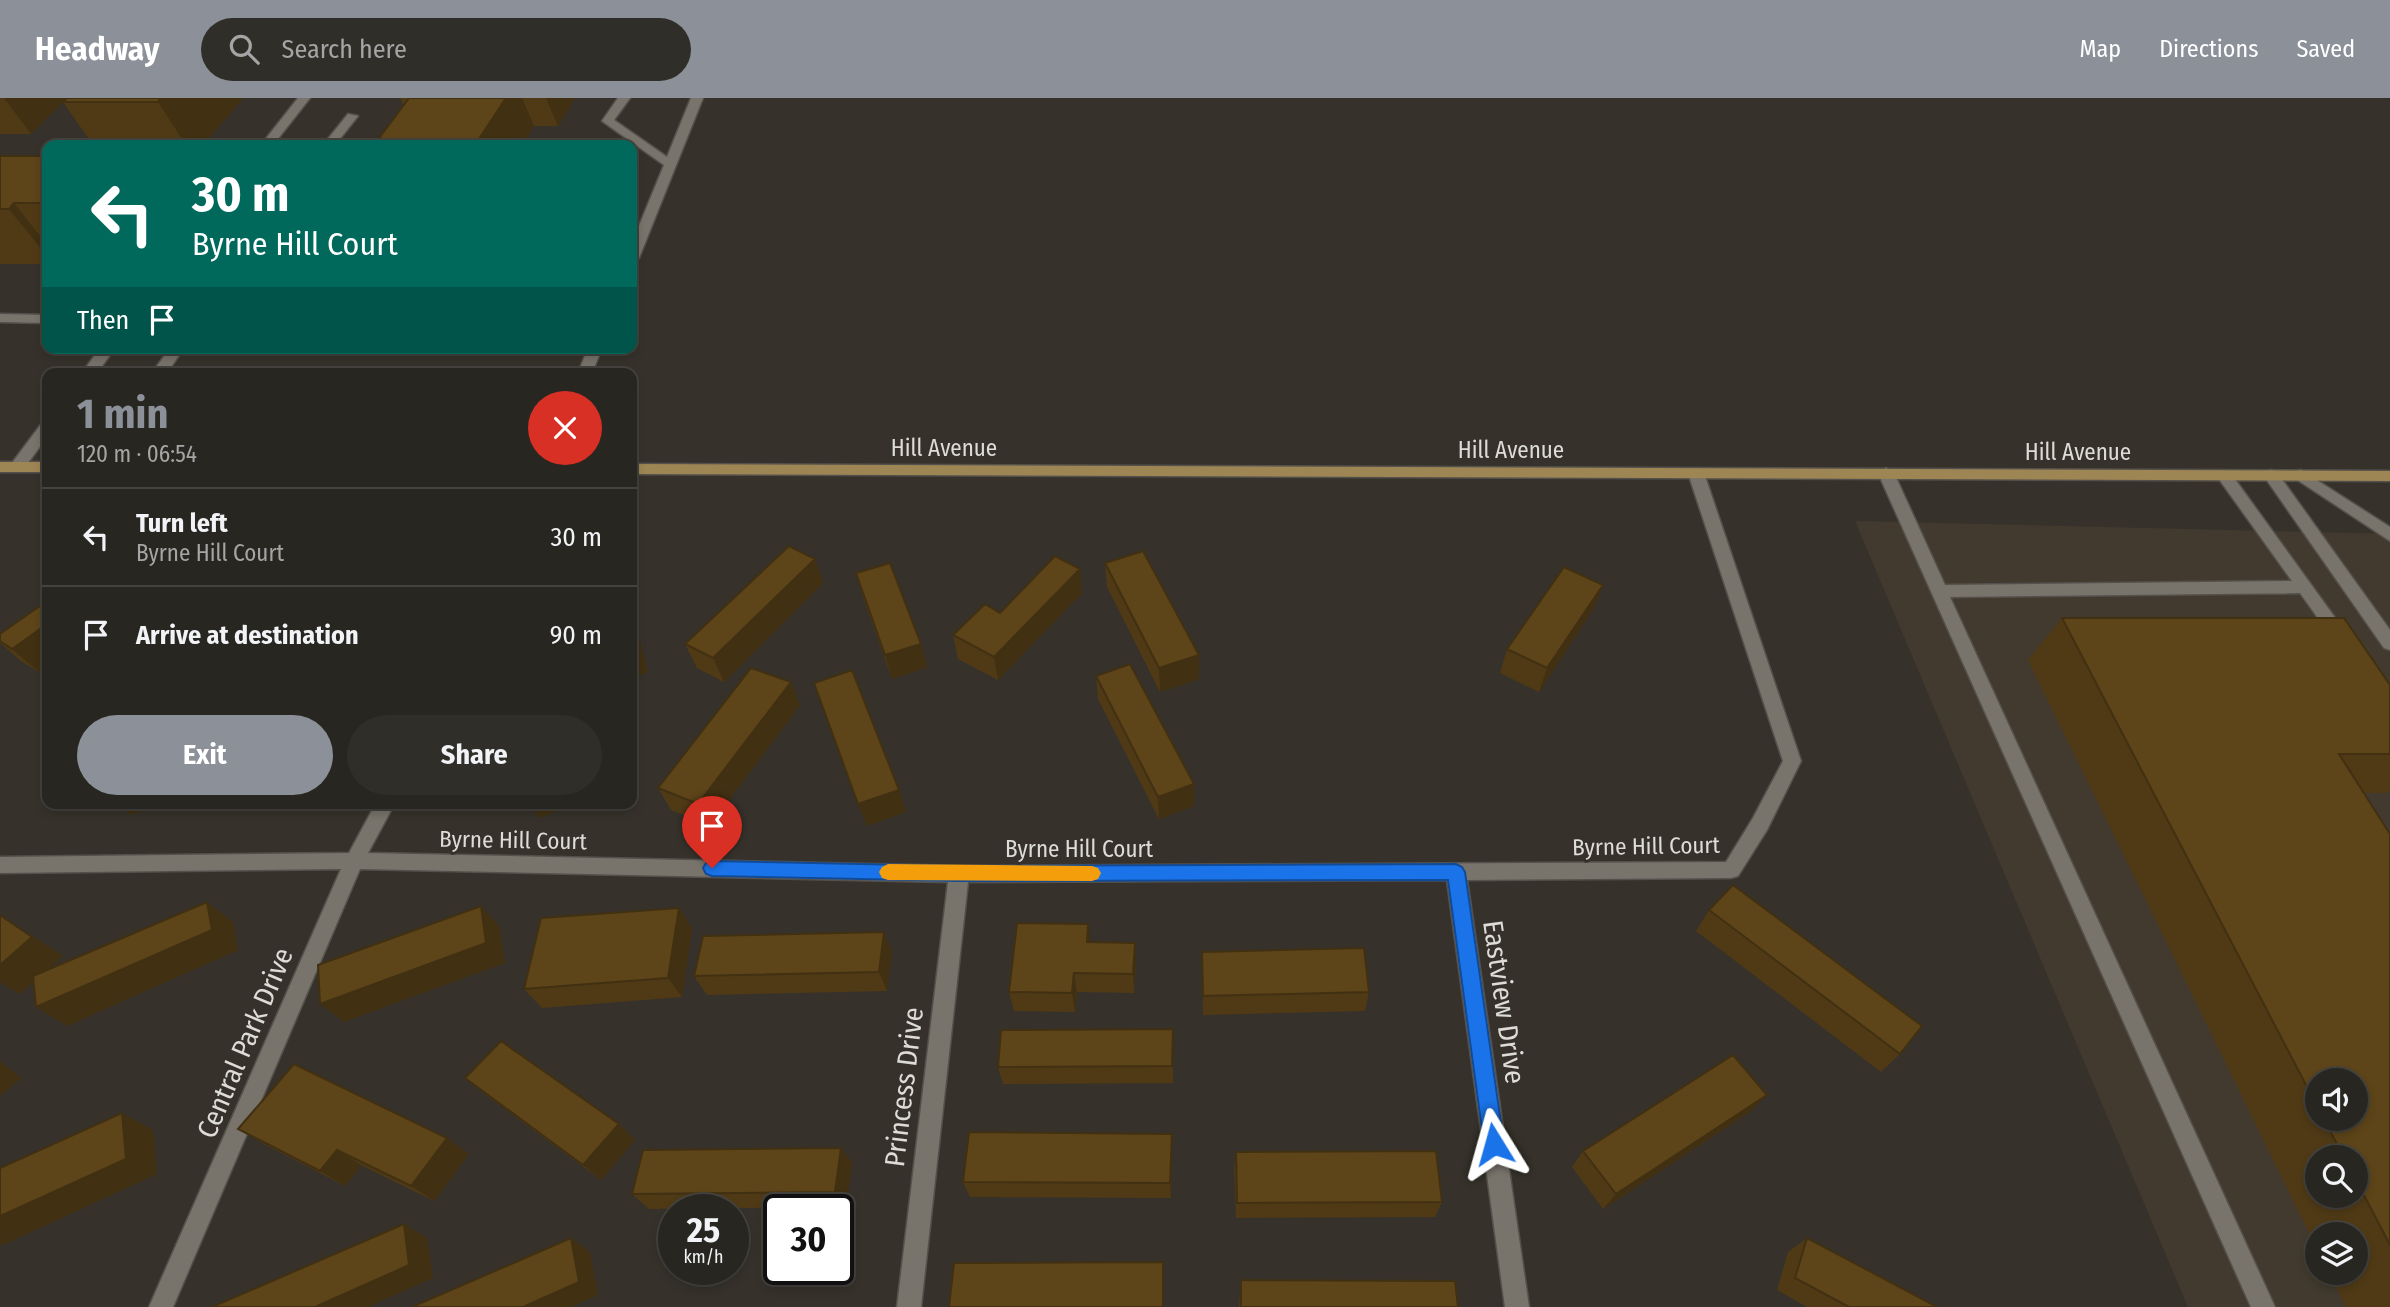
<!DOCTYPE html>
<meta charset="utf-8">
<style>
:root{--surface:#282620;--page:#302e29;--text:#f1f3f6;--muted:#a5a5a5;--line:#44433e;--accent:#8c9099}
body{margin:0;font-family:"Fira Sans Condensed",sans-serif;background:var(--page);color:var(--text);height:100vh;display:flex;flex-direction:column;font-size:26px;white-space:nowrap}
*{box-sizing:border-box;margin:0}
p{font-size:23px;color:var(--muted)}
.icon{flex:none;width:38px;height:38px;fill:none;stroke:currentColor;stroke-width:2;stroke-linecap:round;stroke-linejoin:round}
.map{position:relative;flex:1;overflow:hidden}
.details{position:absolute;left:42px;top:270px;width:595px;height:441px;display:flex;flex-direction:column;background:var(--surface);border-radius:14px;box-shadow:0 4px 10px #0003,0 0 0 2px var(--line)}
.details>*{flex:none}
.banner{position:absolute;left:42px;top:42px;width:595px;height:214px;border-radius:14px;box-shadow:0 4px 10px #0003,0 0 0 2px var(--line);background:#00695c;color:#fff;overflow:hidden}
.buttons{position:absolute;left:2305px;top:970px;display:grid;gap:14px}
.buttons a{display:grid;place-items:center;width:63px;height:63px;border-radius:50%;background:var(--surface);box-shadow:0 4px 10px #0003,0 0 0 2px var(--line);font-size:35px}
.speed{position:absolute;left:658px;top:1096px;display:flex;gap:14px;font-size:35px;font-weight:700;text-align:center}
.speed>*{display:grid;place-content:center;width:91px;height:91px;border-radius:50%;background:var(--surface);box-shadow:0 4px 10px #0003,0 0 0 2px var(--line);line-height:1}
.speed small{font-size:18px;font-weight:400}
.speed .limit{border:4px solid #111;border-radius:10px;background:#fff;color:#111}
.pin{position:absolute;display:grid;place-items:center;width:60px;height:60px;color:#fff;margin:-72px -30px;border-radius:50% 50% 50% 0;rotate:-45deg;box-shadow:0 0 7px #0007}
.pin .icon{rotate:45deg}
.me{position:absolute;width:77px;margin:-38px;rotate:352deg;stroke-linejoin:round;filter:drop-shadow(0 0 5px #0008)}
.turn{display:flex;align-items:center;gap:24px;height:147px;padding:0 35px;font-size:32px}
.turn .icon{width:91px;height:91px;stroke-width:2.5}
.turn b{display:block;font-size:49px;line-height:60px}
.then{display:flex;align-items:center;height:66px;padding:0 35px;background:#0003;gap:14px;font-size:26px}
.round{display:grid;place-items:center;flex:none;width:74px;height:74px;border-radius:37px;background:var(--page)}
.summary{display:flex;align-items:center;justify-content:space-between;height:119px;padding:0 35px}
h1{font-size:42px;font-weight:700;line-height:52px;color:var(--accent)}
.cta{display:flex;gap:14px;margin-top:auto;padding:14px 35px}
.cta a{flex:1;height:80px;border-radius:42px;background:var(--accent);color:#fff;font-size:28px;font-weight:700;line-height:80px;text-align:center}
.cta a+a{background:var(--page);color:var(--text)}
ul{padding:0;list-style:none}
li{display:flex;align-items:center;gap:21px;height:98px;padding:0 35px;border-top:2px solid var(--line)}
li div{flex:1}
li b{display:block;font-size:26px}
li em{font-style:normal}
header{display:flex;align-items:center;gap:42px;box-sizing:border-box;height:98px;padding:0 35px;background:var(--accent);color:#fff}
header strong{font-size:33px}
nav{display:flex;gap:38px;margin-inline-start:auto;font-size:24px}
.search{width:490px;height:63px;background:var(--page);display:flex;align-items:center;gap:18px;box-sizing:border-box;padding:0 24px;border-radius:38px;color:var(--muted);font-size:26px}
.map>svg:first-child{display:block}
</style>
<header>
<strong>Headway</strong>
<div class="search"><svg class="icon" aria-label="search" viewBox="0 0 24 24"><circle cx="10" cy="10" r="6"/><path d="M15 15l6 6"/></svg>Search here</div>
<nav><a>Map</a><a>Directions</a><a>Saved</a></nav>
</header>
<div class="map">
<svg width="2390" height="1209" viewBox="0 0 2390 1209">
<rect width="100%" height="100%" fill="#36322b"/>
<!-- built -->
<path fill="#423a2e" fill-rule="evenodd" d="M1855,423L2390,436V1209H2188ZM2317,982H2356V1020H2317ZM2317,1059H2356V1097H2317ZM2317,1136H2356V1174H2317Z"/>
<g fill="none" stroke-linecap="round" stroke-linejoin="round">
<!-- service casing -->
<g stroke="#54504b" stroke-width="3">
<path id="service" d="M348,16L358,18L335,47H323Z
M170,250H184L167,275H152Z
M1886,370L1894,375L1945,487L2292,483L2216,377L2219,373H2229L2349,539L2347,544H2335L2300,495L1950,499L2275,1209H2251L1878,375Z
M2271,372L2276,373L2390,532V552L2384,550L2266,381L2263,377L2266,373Z
M2301,372L2390,429V443L2296,381L2293,377L2296,373Z"/>
</g>
<!-- minor casing -->
<g stroke="#54504b" stroke-width="3">
<path id="minor" d="M298,0H310L273,47H261Z
M618,0H630L614,22L667,59L691,0H703L639,160L632,164V145L664,67L602,23Z
M0,216L47,217V225L0,224Z
M100,250H115L97,275H82Z
M588,250H602L592,275H578Z
M47,324V339L22,373H12L9,369L42,325Z
M1696,370L1704,375L1801,663L1767,732L1738,778L1731,780L1467,782L1529,1209H1505L1447,782L968,784L921,1209H897L948,784L360,771L173,1209H149L341,771L0,775V759L349,755L376,705H395L368,755L959,768L1726,764L1753,720L1783,663L1688,375Z"/>
</g>
<!-- secondary casing -->
<g stroke="#54504b" stroke-width="3">
<path id="secondary" d="M0,364H47V374H0Z
M632,366L2390,373V383L632,376Z"/>
</g>
<!-- service -->
<use href="#service" fill="#78736b" fill-rule="evenodd"/>
<!-- minor -->
<use href="#minor" fill="#78736b" fill-rule="evenodd"/>
<!-- secondary -->
<use href="#secondary" fill="#9e8554" fill-rule="evenodd"/>
</g>
<!-- wall -->
<path fill="#503a16" fill-rule="evenodd" d="M0,0H67L31,36H0Z
M243,0L203,47H93L63,4Z
M400,0H575L558,28H534L522,47H374L404,8Z
M0,58H47V166H0Z
M815,461L823,485L724,584L697,570L685,546Z
M1105,465L1199,581L1160,594L1107,489Z
M856,475L921,546L927,569L892,581L863,499Z
M1082,495L998,582L958,561L953,537L1000,515Z
M47,503V568L39,574L21,563L0,545V536Z
M1594,510L1539,594L1500,575L1507,551Z
M2062,520L2390,587V692L2386,695H2364L2390,736V1209H2346L2329,1174H2356V1136H2317V1151L2028,562ZM2317,982L2356,1020H2317ZM2317,1059H2356V1097H2317Z
M1096,578L1194,686V708L1159,721L1098,601Z
M800,607L710,727L671,712L658,690Z
M679,810L692,830L682,899L542,910L524,891Z
M1709,812L1900,956L1881,974L1696,833Z
M1091,844L1136,865L1134,895L1077,894L1075,914L1014,913L1009,894Z
M892,854L887,893L707,897L694,878Z
M1202,854L1369,894L1365,913L1203,917Z
M1173,950V985L1003,986L998,969Z
M466,980L619,1026L635,1042L601,1082L486,997Z
M1751,1013L1603,1111L1572,1069L1583,1053Z
M238,1031L447,1040L469,1056L434,1103L361,1067L345,1088L266,1047Z
M1172,1036L1171,1100L970,1099L963,1084Z
M841,1050L852,1065L846,1109L649,1111L632,1096Z
M1236,1054L1442,1104L1435,1119L1236,1120L1234,1070Z
M1807,1140L1937,1209H1807L1777,1192L1788,1154Z
M1241,1182L1458,1209H1239Z"/>
<!-- shaded-wall -->
<path fill="#413012" d="M4,0H67L31,36Z
M161,0H243L203,47H186L158,4Z
M506,0H522L534,28L522,47H475Z
M546,0H575L558,28Z
M14,105L47,147V158L9,111Z
M815,461L823,485L724,584L713,560Z
M1080,471L1082,495L998,582L994,559Z
M1603,487L1594,510L1539,594L1547,570Z
M632,514L648,574L632,580Z
M47,526V568L39,574L12,551Z
M921,546L927,569L892,581L885,557Z
M1199,557V581L1160,594L1159,570Z
M791,584L800,607L710,727L698,706Z
M1194,686V708L1159,721L1158,699Z
M899,692L906,714L867,728L858,706Z
M117,705H167L131,717Z
M528,705H580L539,720Z
M207,804L233,824L238,852L67,928L36,909Z
M481,808L499,828L505,865L344,924L320,906Z
M679,810L692,830L682,899L668,880Z
M0,817L63,858L20,896L0,884Z
M1088,826L1091,846L1087,844Z
M884,834L892,854L887,893L879,874Z
M1135,845L1136,865L1134,895L1133,876Z
M1074,875L1077,894L1075,914L1072,895Z
M0,963L21,980L0,998Z
M1767,997L1751,1013L1603,1111L1616,1096Z
M122,1015L153,1032L157,1076L3,1147L0,1146V1118Z
M619,1026L635,1042L601,1082L583,1067Z
M1172,1036V1052L1171,1100L1170,1085Z
M447,1040L469,1056L434,1103L411,1088Z
M841,1050L852,1065L846,1109L835,1094Z
M337,1052L361,1067L345,1088L320,1073Z
M404,1126L427,1140L433,1180L368,1209H315Z
M571,1140L590,1154L598,1197L571,1209H523Z
M1163,1164L1164,1209H1163Z"/>
<!-- building -->
<path fill="#5d4419" stroke="#413012" stroke-width="2" d="M67,0H161L158,4H63Z
M409,0H506L475,47H374Z
M0,58H47V105H14L9,111H0Z
M789,448L815,461L713,560L685,546Z
M1143,453L1199,557L1159,570L1105,465Z
M1055,458L1080,471L994,559L953,537L985,506L1000,515Z
M890,465L921,546L885,557L856,475Z
M1564,469L1603,487L1547,570L1507,551Z
M47,503V526L12,551L0,543V536Z
M2062,520H2344L2390,587V656H2339L2390,736V1147L2356,1082V1059H2344L2323,1020H2356V982H2317V1008Z
M632,536L636,551L632,552Z
M1130,566L1194,686L1158,699L1096,578Z
M751,570L791,584L698,706L658,690Z
M852,572L899,692L858,706L814,585Z
M1733,787L1922,928L1900,956L1709,812Z
M207,804L212,832L36,909L33,878Z
M481,808L486,845L320,906L318,867Z
M679,810L668,880L524,891L541,820Z
M0,817L32,839L0,867Z
M1017,825L1088,826L1087,844L1135,845L1133,876L1074,875L1072,895L1009,894Z
M884,834L879,874L694,878L703,838Z
M1364,850L1369,894L1203,898L1202,854Z
M1173,931L1172,968L998,969L1001,932Z
M501,943L619,1026L583,1067L465,980Z
M1733,957L1767,997L1616,1096L1583,1053Z
M294,966L447,1040L411,1088L337,1052L320,1073L238,1031Z
M122,1015L126,1061L0,1118V1070Z
M969,1034L1172,1036L1170,1085L963,1084Z
M841,1050L835,1094L632,1096L643,1052Z
M1436,1053L1442,1104L1237,1105L1236,1054Z
M404,1126L409,1167L315,1209H212Z
M571,1140L579,1184L523,1209H412Z
M1807,1140L1937,1209H1849L1795,1180Z
M1163,1164V1209H949L954,1165Z
M1241,1182L1455,1183L1458,1209H1241Z"/>
<!-- route -->
<path fill="#1a73e8" stroke="#114b97" stroke-width="2" d="M712,763L959,768L1456,766L1462,769L1465,774L1504,1046L1501,1053L1494,1056L1487,1053L1484,1046L1448,782L959,783L712,778L706,776L703,770L706,765Z"/>
<!-- slow -->
<path fill="#f59e0b" d="M888,766L1092,768L1098,770L1101,775L1098,781L1092,783L888,782L882,780L879,774L882,769Z"/>
<g text-anchor="middle" dominant-baseline="central" stroke-width="6" stroke-linejoin="round" paint-order="stroke">
<!-- street labels -->
<g font-size="23" fill="#dedcd7" stroke="#36322b">
<text x="944" y="350">Hill Avenue</text>
<text x="1511" y="352">Hill Avenue</text>
<text x="2078" y="354">Hill Avenue</text>
<text transform="translate(513 742) rotate(1)">Byrne Hill Court</text>
<text transform="translate(1646 748) rotate(-1)">Byrne Hill Court</text>
<text x="1079" y="751">Byrne Hill Court</text>
</g>
<!-- near-street labels -->
<g font-size="28" fill="#dedcd7" stroke="#36322b">
<text transform="translate(1504 904) rotate(82)">Eastview Drive</text>
<text transform="translate(245 945) rotate(-67)">Central Park Drive</text>
<text transform="translate(904 989) rotate(-83)">Princess Drive</text>
</g>
</g>
</svg>
<div class="buttons">
<a><svg class="icon" aria-label="sound" viewBox="0 0 24 24"><path d="M4 9h4l5-4v14l-5-4H4zM17 9q2 3 0 6"/></svg></a>
<a><svg class="icon" aria-label="search" viewBox="0 0 24 24"><circle cx="10" cy="10" r="6"/><path d="M15 15l6 6"/></svg></a>
<a><svg class="icon" aria-label="layers" viewBox="0 0 24 24"><path d="M12 4l9 5-9 5-9-5zM3 14l9 5 9-5"/></svg></a>
</div>
<div class="speed"><div>25<small>km/h</small></div><div class="limit">30</div></div>
<div class="pin" style="left:712px;top:770px;background:#d93025"><svg class="icon" aria-label="arrive" viewBox="0 0 24 24"><path d="M6 21V4h12l-3 4 3 4H6"/></svg></div>
<svg class="me" style="left:1494px;top:1046px" viewBox="-20 -20 40 40"><path d="M0-17L14 15 0 8-14 15z" fill="#1a73e8" stroke="#fff" stroke-width="4"/></svg>
<div class="banner">
<div class="turn"><svg class="icon" aria-label="left" viewBox="0 0 24 24"><path d="M17 20v-9H6M10 6l-5 5 5 5"/></svg><div><b>30 m</b>Byrne Hill Court</div></div>
<div class="then">Then<svg class="icon" aria-label="arrive" viewBox="0 0 24 24"><path d="M6 21V4h12l-3 4 3 4H6"/></svg></div>
</div>
<section class="details">
<div class="summary"><div><h1>1 min</h1><p>120 m · 06:54</p></div><a class="round" style="background:#d93025;color:#fff"><svg class="icon" aria-label="close" viewBox="0 0 24 24"><path d="M6 6l12 12M18 6L6 18"/></svg></a></div>
<ul>
<li><svg class="icon" aria-label="left" viewBox="0 0 24 24"><path d="M17 20v-9H6M10 6l-5 5 5 5"/></svg><div><b>Turn left</b><p>Byrne Hill Court</p></div><em>30 m</em></li>
<li><svg class="icon" aria-label="arrive" viewBox="0 0 24 24"><path d="M6 21V4h12l-3 4 3 4H6"/></svg><div><b>Arrive at destination</b></div><em>90 m</em></li>
</ul>
<div class="cta"><a>Exit</a><a>Share</a></div>
</section>
</div>
